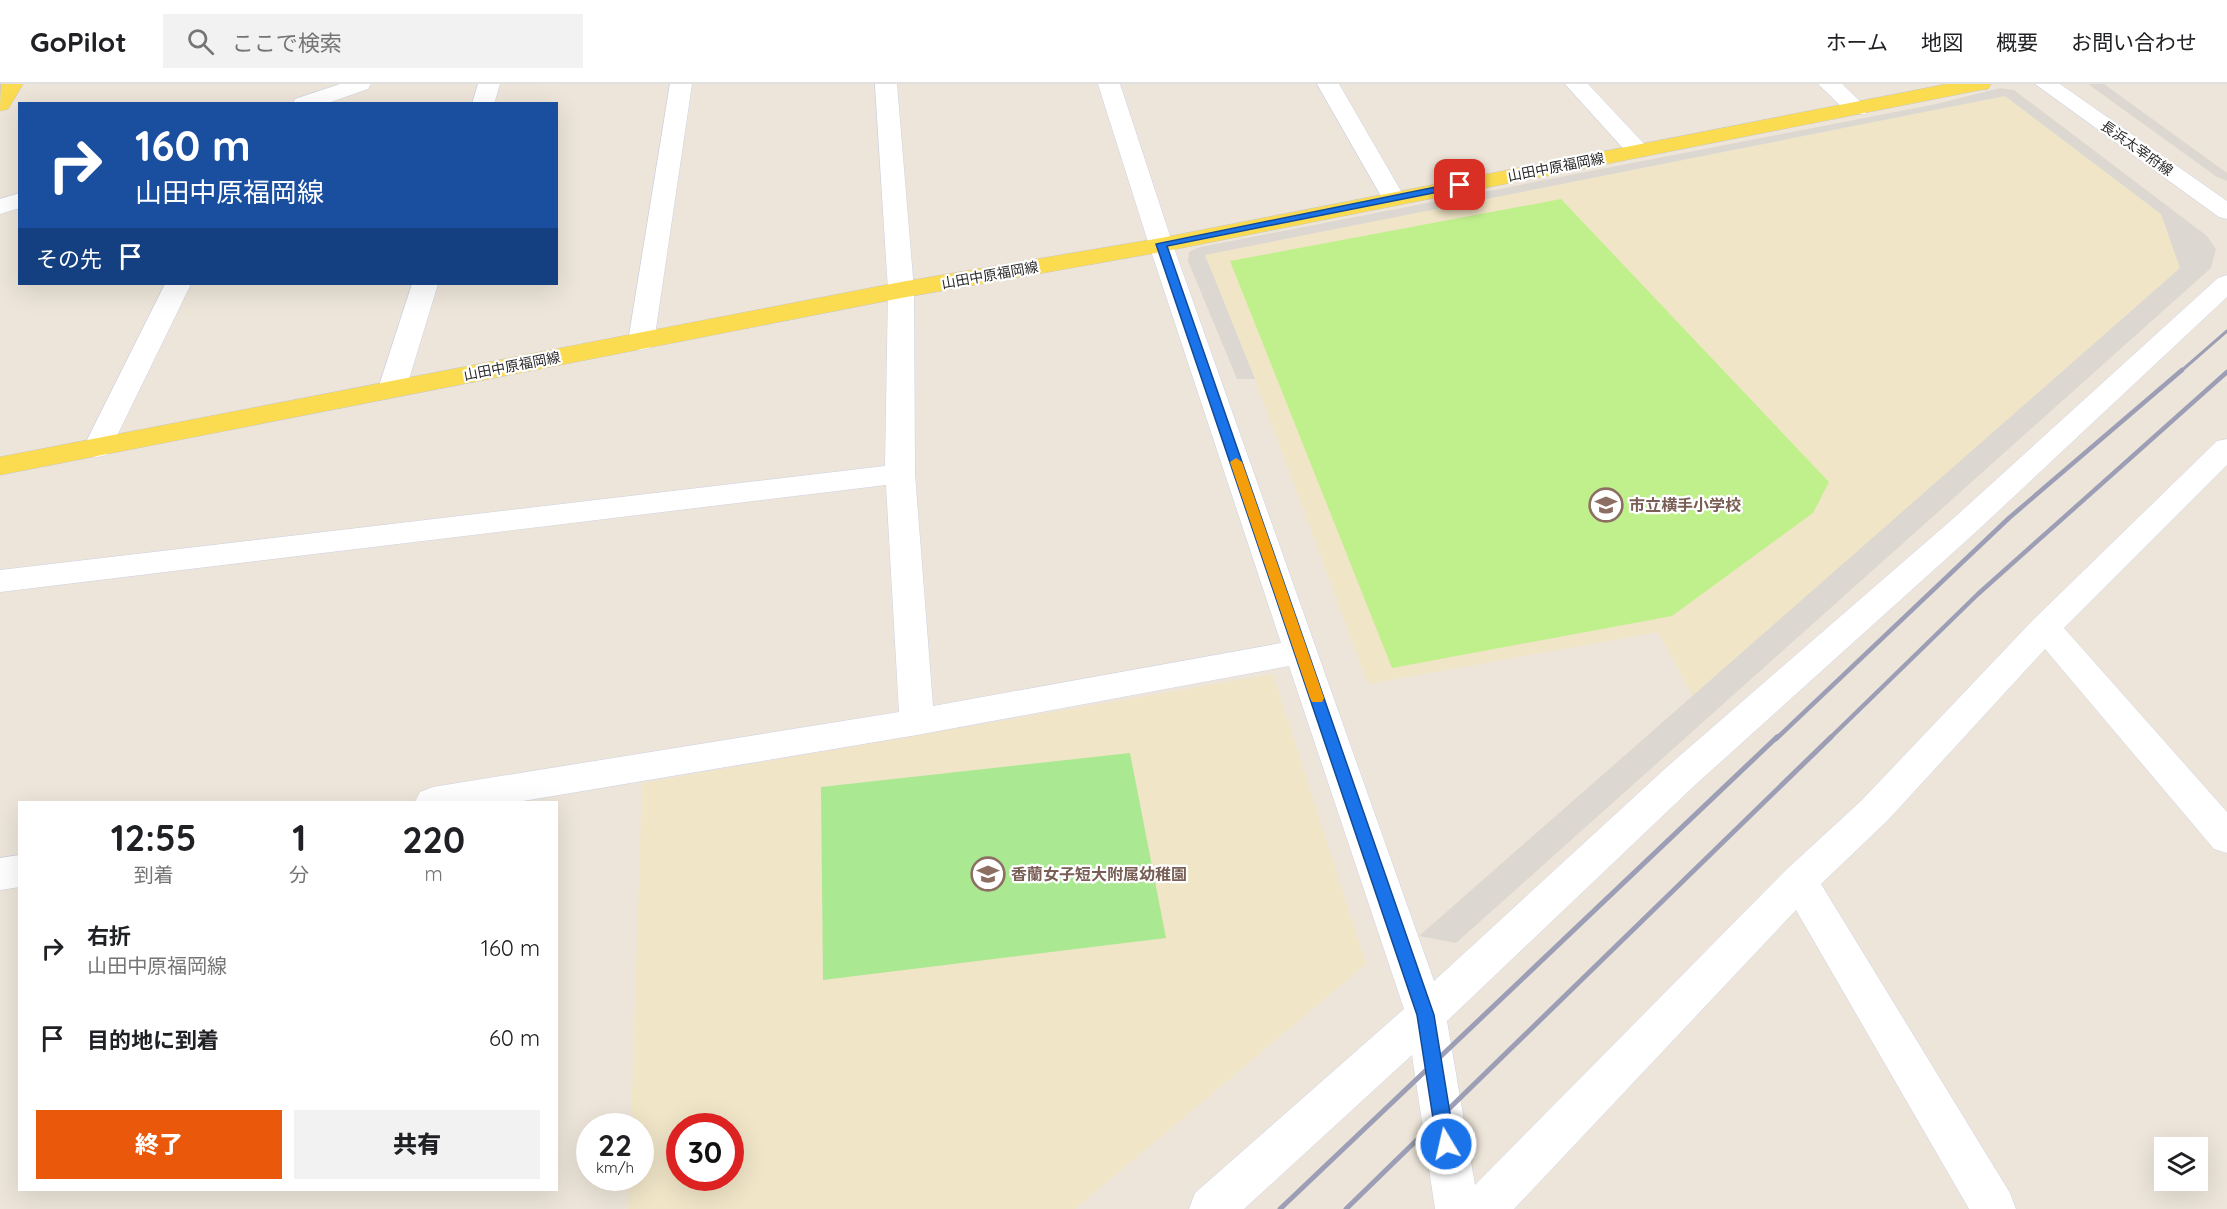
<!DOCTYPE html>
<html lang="ja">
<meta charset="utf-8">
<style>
:root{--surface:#fff;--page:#f2f2f2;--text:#202124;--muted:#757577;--line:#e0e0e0;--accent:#ea580c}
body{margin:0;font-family:Quicksand,"Noto Sans JP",sans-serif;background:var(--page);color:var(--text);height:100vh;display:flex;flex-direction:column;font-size:22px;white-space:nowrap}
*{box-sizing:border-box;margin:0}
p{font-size:20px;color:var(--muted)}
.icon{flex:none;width:33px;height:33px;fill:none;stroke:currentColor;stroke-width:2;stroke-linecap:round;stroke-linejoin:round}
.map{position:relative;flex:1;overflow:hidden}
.sheet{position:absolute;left:18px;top:717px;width:540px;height:390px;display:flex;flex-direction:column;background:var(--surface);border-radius:0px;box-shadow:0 6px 24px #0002}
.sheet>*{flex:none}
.top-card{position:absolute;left:18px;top:18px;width:540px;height:183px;border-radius:0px;box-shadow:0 6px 24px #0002;background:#1a4fa0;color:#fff;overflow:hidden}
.buttons{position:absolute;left:2154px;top:1053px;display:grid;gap:12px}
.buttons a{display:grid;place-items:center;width:54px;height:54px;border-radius:0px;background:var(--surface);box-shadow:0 6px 24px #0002;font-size:30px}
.speed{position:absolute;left:576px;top:1029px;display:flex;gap:12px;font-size:30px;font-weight:700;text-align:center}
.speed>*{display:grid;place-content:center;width:78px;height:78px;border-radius:50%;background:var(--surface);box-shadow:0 6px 24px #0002;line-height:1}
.speed small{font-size:15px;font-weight:400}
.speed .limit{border:9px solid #d22;background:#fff;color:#111}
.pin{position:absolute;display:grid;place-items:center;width:51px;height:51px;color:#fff;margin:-26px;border-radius:12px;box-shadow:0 3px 9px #0006}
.me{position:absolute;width:66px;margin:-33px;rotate:351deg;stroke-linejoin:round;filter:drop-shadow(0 0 4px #0008)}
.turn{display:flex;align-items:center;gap:21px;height:126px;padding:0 18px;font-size:27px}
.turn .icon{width:78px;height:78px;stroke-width:2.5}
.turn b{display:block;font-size:42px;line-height:51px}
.then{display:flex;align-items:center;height:57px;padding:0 18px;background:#0003;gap:12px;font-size:22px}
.eta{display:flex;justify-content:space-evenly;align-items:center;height:102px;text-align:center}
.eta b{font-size:36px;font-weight:800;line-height:42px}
.cta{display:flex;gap:12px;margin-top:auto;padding:12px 18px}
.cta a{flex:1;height:69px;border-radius:0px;background:var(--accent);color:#fff;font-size:24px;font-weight:800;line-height:69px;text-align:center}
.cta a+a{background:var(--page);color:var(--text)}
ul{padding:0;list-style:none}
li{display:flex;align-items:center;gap:18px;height:90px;padding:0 18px}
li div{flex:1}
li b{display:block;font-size:22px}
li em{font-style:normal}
header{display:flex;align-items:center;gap:36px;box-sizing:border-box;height:84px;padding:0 30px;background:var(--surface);border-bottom:2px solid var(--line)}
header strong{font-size:28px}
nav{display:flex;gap:33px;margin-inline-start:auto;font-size:21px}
.search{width:420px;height:54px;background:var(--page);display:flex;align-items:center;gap:15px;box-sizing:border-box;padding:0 21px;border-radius:0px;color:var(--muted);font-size:22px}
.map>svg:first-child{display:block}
</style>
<header>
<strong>GoPilot</strong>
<div class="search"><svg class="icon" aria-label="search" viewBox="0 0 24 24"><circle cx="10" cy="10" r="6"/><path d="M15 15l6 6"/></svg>ここで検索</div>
<nav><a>ホーム</a><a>地図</a><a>概要</a><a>お問い合わせ</a></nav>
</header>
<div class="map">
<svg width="2227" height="1125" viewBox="0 0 2227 1125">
<rect width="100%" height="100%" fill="#ede5d9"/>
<!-- education -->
<path fill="#f0e5c7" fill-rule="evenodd" d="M2005,12L2161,130L2180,184L1693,612L1658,548L1368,600L1255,295L1204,171Z
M1273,590L1366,880L1075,1125H628L629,1094H640V1042H631L642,699ZM680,1042H730V1094H680Z"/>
<!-- green -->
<path fill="#aae891" d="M1130,669L1166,854L823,896L821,703Z"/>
<!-- pitch -->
<path fill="#c0f08c" d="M1561,115L1829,398L1813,429L1672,532L1392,584L1230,177Z"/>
<!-- plaza -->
<path fill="#dcd8d1" d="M2088,0H2104L2227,89V97L2217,93Z
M2000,4L2014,6L2207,152L2216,165L2211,184L1456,859L1419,852L2180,184L2161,130L2005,12L1205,171L1255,295H1237L1188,177L1189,168L1200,163L1936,20Z"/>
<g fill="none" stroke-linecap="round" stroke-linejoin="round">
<!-- minor casing -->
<g stroke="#cfd1e3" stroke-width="1">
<path id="minor" d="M340,0H371L368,5L325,20H293L295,15Z
M478,0H500L494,20H472Z
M670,0H692L654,258L650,264L641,266L632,264L628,258Z
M875,0H897L914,206L915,390L933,622L1281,559L1149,161L1098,0H1120L1173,161L1434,897L1668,682L1955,433L2218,194L2227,191V213L1977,447L1694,702L1447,937L1475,1101L1786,786L1862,716L2033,536L2217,357L2227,355V381L2064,544L2227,728V769L2214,765L2045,565L1888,736L1821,800L2010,1109L2016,1125H1969L1796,826L1514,1125H1435L1412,971L1244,1125H1189L1195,1109L1404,925L1289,582L917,651L517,718H415L420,708L433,703L899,628L886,401L0,508V486L885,382L888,206Z
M1317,0H1339L1405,114L1401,119H1385Z
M1565,0H1588L1646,62L1649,67L1646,72H1630Z
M1818,0H1842L1868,25L1865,30H1849Z
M2035,0H2060L2227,117V135L2219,133Z
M20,109V124L0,130V115Z
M165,200H191L111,364L107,371L97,373L87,371L83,364Z
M412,200H438L406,305L402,311L392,313L382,311L378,305Z
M20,771V803L0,806V774Z"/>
</g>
<!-- major casing -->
<g stroke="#c7c7c7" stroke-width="1">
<path id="major" d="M1,0H23L8,25L0,27Z
M1947,0H1991L1988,5L1980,6L1161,168L901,214L0,391V373L901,198L1161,154Z"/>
</g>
<!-- minor -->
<use href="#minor" fill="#fff" fill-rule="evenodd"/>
<!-- major -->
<use href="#major" fill="#fbdc50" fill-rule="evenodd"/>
<!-- rail-far2 -->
<path stroke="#9c9eb5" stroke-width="3" d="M2180,288L2227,247"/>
<!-- rail-far1 -->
<path stroke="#9c9eb5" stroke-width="4.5" d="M1776,655L2009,434L2182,286
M1829,655L1978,510L2227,288"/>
<!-- rail -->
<path stroke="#9c9eb5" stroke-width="5" d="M1280,1125L1777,653
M1346,1125L1831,653"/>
</g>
<!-- route -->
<path fill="#1a73e8" stroke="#114b97" stroke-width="1.5" d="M1460,98L1465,101L1463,103L1167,162L1434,931L1455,1060L1453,1066L1446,1069L1440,1066L1437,1060L1417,931L1156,160Z"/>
<!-- slow -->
<path fill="#f59e0b" d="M1236,374L1242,378L1324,614L1322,618H1312L1310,614L1230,378Z"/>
<!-- icons -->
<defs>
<g id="school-ring" transform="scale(1.725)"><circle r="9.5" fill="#fff" stroke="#8d6e63" stroke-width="1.5"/><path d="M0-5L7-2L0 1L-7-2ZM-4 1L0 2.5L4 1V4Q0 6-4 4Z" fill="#8d6e63"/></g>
</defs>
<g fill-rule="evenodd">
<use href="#school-ring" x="1606" y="421"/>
<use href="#school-ring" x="988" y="790"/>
</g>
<g text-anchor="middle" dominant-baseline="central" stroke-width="4.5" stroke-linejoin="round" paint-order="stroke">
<!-- far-street labels -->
<g font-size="14" fill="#292929" stroke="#fff">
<text transform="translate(2137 64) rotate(35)">長浜太宰府線</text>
<text transform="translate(1556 83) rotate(-11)">山田中原福岡線</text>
<text transform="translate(990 191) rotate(-10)">山田中原福岡線</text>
<text transform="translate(512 282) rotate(-11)">山田中原福岡線</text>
</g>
<!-- education labels -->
<g font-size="16" font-weight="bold" fill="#785e54" stroke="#fff" text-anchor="start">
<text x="1629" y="421">市立横手小学校</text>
<text x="1011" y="790">香蘭女子短大附属幼稚園</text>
</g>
</g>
</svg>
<div class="buttons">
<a><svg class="icon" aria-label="layers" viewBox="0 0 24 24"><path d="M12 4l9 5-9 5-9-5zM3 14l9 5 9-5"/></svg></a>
</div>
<div class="speed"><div>22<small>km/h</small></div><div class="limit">30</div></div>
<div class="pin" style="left:1460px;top:101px;background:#d93025"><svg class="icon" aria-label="arrive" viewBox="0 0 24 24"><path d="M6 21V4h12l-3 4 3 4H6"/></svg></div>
<svg class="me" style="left:1446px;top:1060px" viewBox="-20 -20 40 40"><circle r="17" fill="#1a73e8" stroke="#fff" stroke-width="3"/><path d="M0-11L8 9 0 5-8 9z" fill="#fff"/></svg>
<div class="top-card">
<div class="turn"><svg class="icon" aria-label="right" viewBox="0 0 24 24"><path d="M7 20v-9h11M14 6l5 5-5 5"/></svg><div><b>160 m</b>山田中原福岡線</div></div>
<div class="then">その先<svg class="icon" aria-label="arrive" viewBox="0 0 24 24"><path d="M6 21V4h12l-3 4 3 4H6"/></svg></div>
</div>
<section class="sheet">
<div class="eta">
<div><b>12:55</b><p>到着</p></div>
<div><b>1</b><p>分</p></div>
<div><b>220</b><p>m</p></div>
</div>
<ul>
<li><svg class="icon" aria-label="right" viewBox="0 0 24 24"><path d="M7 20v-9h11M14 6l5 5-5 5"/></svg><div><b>右折</b><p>山田中原福岡線</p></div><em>160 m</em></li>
<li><svg class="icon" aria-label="arrive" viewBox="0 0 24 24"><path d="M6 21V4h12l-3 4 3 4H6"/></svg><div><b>目的地に到着</b></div><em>60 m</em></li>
</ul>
<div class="cta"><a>終了</a><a>共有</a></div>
</section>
</div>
